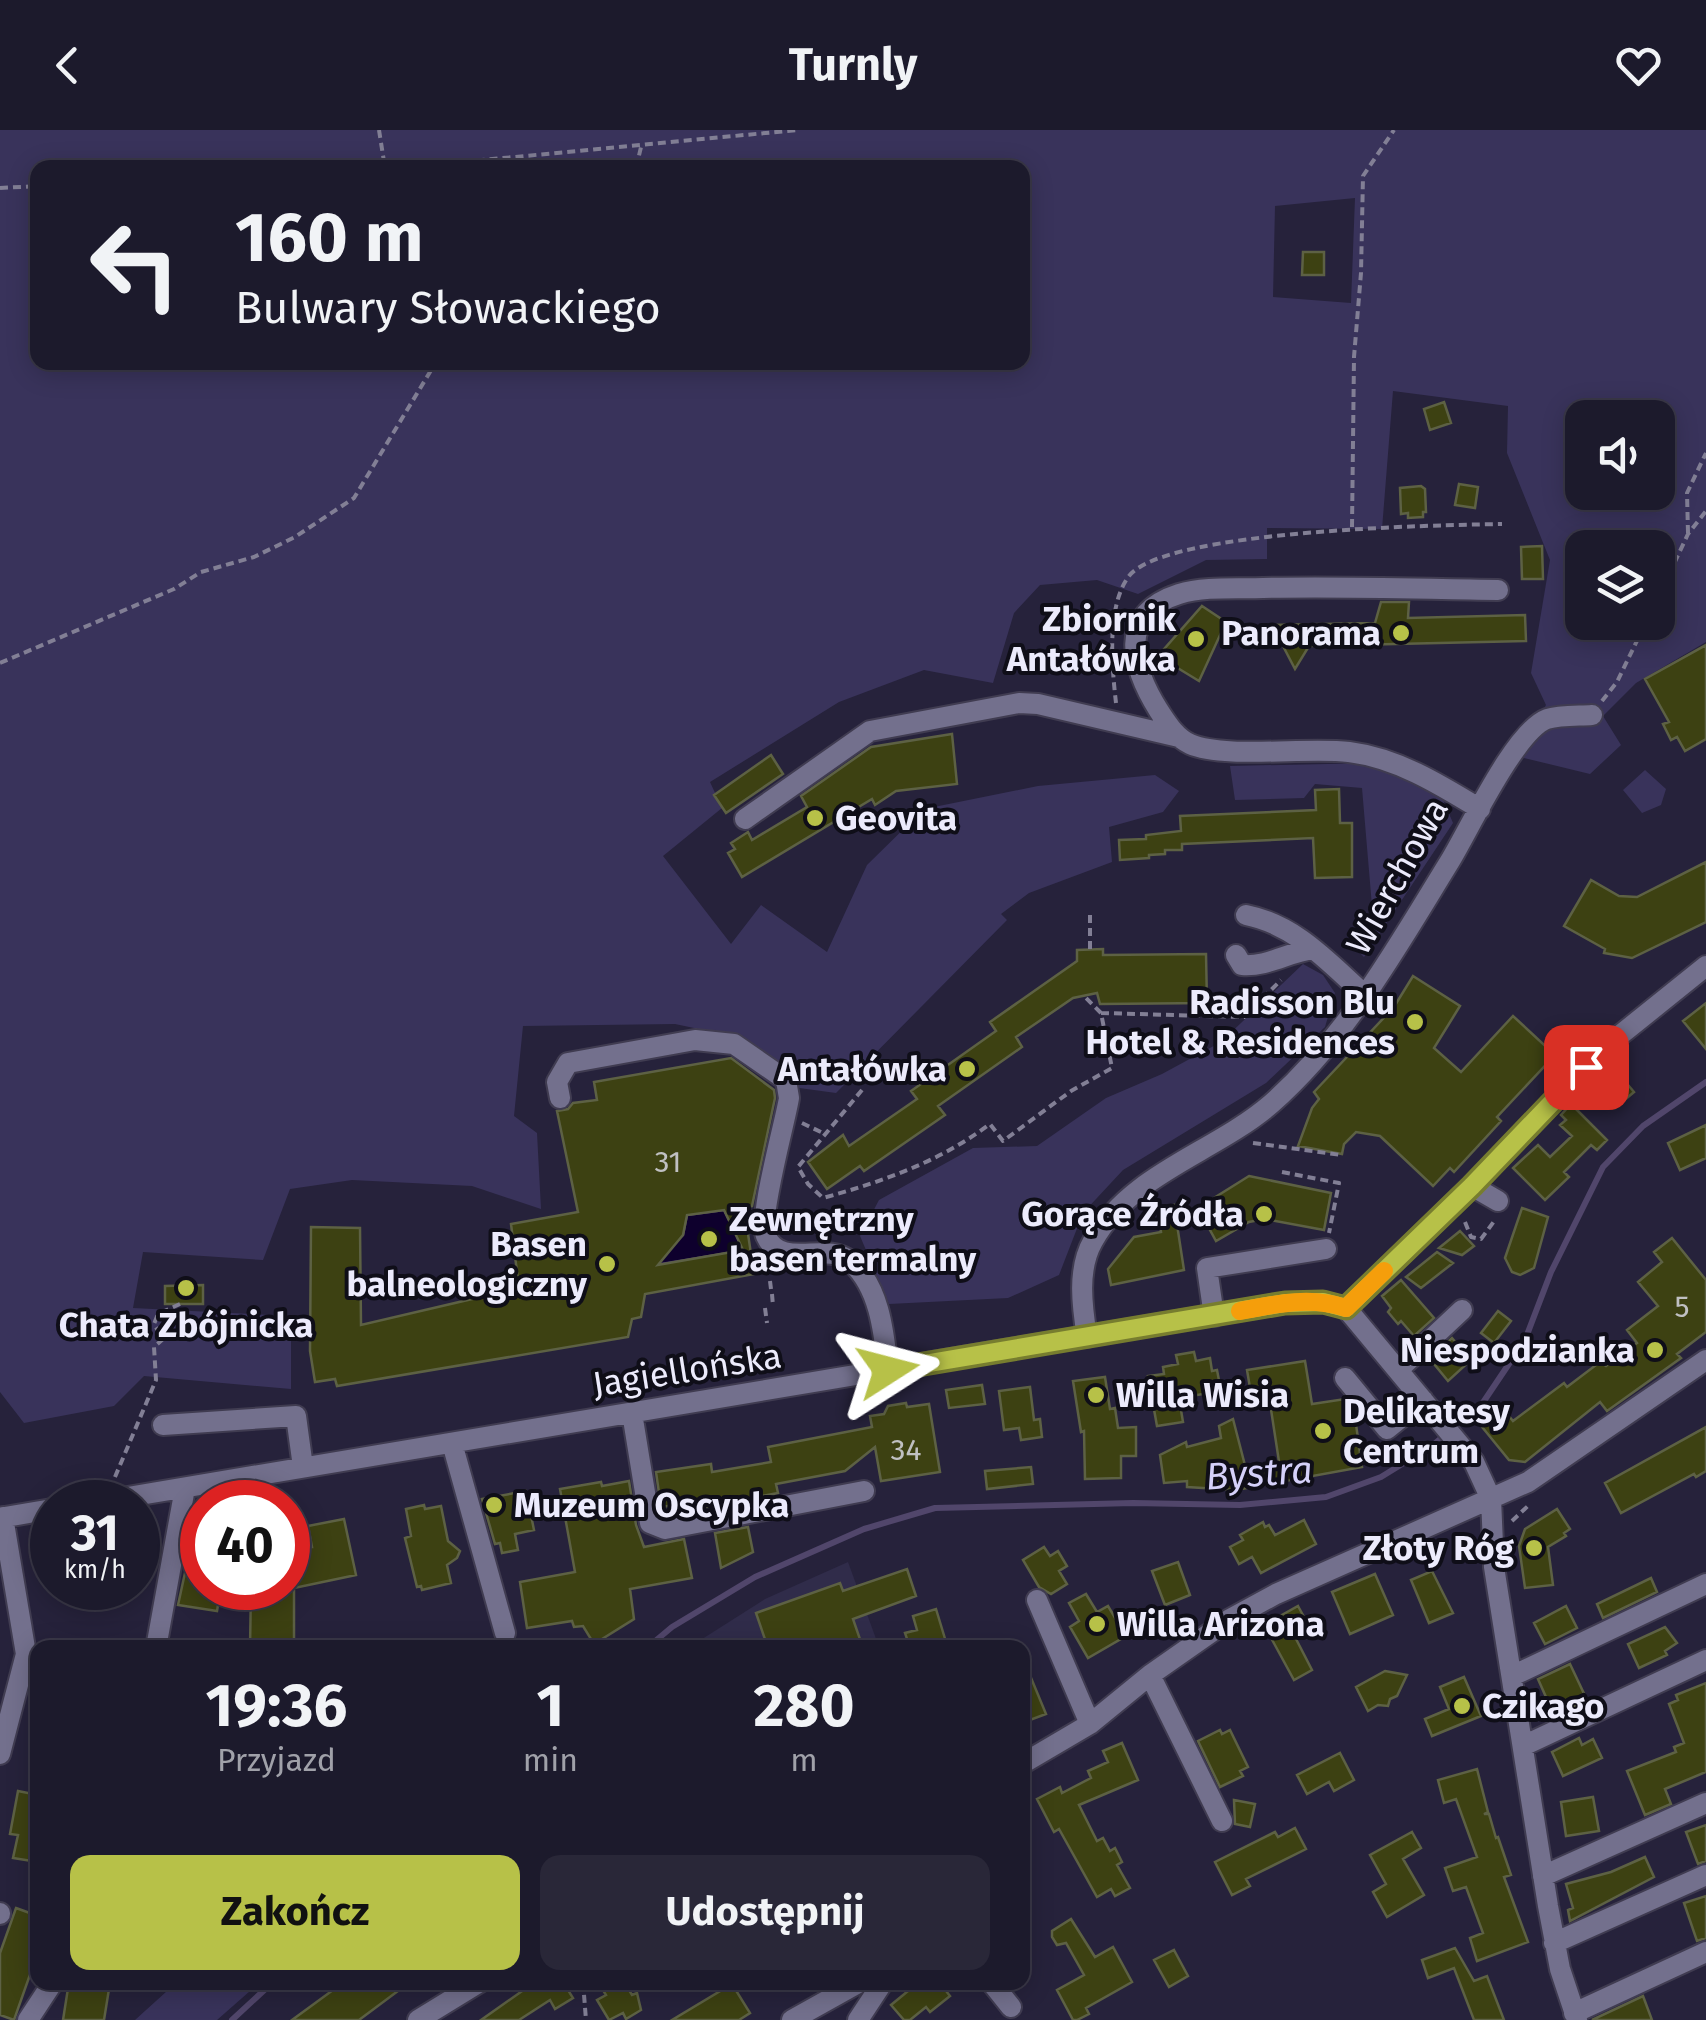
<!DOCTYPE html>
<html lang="pl">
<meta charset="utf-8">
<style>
:root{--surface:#1c1a2c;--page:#292738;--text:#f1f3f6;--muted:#a0a1a9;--line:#3a3848;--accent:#b7c148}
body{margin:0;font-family:"Fira Sans",sans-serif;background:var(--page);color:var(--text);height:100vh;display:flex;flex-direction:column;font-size:38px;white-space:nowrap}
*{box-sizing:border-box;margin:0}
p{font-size:32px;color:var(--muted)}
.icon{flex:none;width:55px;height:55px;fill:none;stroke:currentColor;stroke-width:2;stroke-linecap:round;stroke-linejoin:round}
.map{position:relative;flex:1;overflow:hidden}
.details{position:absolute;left:30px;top:1510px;width:1000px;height:350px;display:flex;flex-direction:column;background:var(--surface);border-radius:20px;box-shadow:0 5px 25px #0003,0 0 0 2px var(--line)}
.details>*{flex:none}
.banner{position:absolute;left:30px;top:30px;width:1000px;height:210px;border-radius:20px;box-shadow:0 5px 25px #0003,0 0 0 2px var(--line);background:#1c1a2c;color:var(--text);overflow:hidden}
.controls{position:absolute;left:1565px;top:270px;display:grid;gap:20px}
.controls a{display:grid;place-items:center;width:110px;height:110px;border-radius:20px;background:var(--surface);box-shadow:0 5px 25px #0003,0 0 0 2px var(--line);font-size:50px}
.speed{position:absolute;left:30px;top:1350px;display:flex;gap:20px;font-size:50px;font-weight:700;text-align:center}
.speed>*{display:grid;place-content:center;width:130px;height:130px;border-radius:50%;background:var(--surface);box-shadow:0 5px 25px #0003,0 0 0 2px var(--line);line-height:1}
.speed small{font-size:25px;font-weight:400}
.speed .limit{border:15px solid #d22;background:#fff;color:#111}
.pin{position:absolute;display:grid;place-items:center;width:85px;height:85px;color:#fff;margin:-42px;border-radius:20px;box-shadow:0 5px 15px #0006}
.me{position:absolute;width:110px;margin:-55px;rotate:81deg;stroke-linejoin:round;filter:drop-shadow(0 0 8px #0008)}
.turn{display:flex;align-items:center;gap:35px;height:210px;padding:0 40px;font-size:45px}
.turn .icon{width:130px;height:130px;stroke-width:2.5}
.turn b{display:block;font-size:70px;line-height:85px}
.eta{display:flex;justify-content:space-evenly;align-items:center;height:170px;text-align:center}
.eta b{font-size:60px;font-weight:700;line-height:70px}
.action{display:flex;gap:20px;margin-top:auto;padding:20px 40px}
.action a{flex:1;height:115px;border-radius:20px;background:var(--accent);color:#111;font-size:40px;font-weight:700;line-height:115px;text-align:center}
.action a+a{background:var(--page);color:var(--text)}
header{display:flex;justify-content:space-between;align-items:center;height:130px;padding:0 40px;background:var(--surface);font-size:45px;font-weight:700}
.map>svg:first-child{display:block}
</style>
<header><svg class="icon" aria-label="back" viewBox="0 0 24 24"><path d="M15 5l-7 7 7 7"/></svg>Turnly<svg class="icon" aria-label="heart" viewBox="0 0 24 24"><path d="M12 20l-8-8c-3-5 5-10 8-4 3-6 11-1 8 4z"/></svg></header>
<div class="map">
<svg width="1706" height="1890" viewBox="0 0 1706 1890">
<rect width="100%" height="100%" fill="#26223b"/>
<!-- built -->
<path fill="#302c4a" d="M848,1432L879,1517L688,1518L765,1469Z"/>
<!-- green -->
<path fill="#39335b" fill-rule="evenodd" d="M0,0H1706V512L1636,553L1603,586L1621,615L1590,644L1516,626L1546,575L1531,543L1550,430L1507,323L1508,276L1393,261L1382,399L1267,398V429L1206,430L1138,464L1097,450L1040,455L1014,483L993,553L924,540L839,572L710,652L722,678L663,726L731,814L761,775L827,822L867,735L924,679L1038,656L1155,645L1179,661L1163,682L1109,697L1112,732L1029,763L1001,784L1007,790L836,963L792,957L713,902L675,894L523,896L514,986L537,1003L541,1079L472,1056L352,1050L290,1059L263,1130L143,1122L133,1178L291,1186V1259L144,1246L114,1276L24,1293L0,1262ZM38,38H1022V232H38ZM1355,68L1351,173L1273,167L1275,76ZM1582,288H1658V362H1582ZM1582,418H1658V492H1582Z
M1373,633L1441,665L1453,693L1364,827L1353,816L1373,788L1362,658L1315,654L1304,668L1235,670L1230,636Z
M1645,640L1666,659L1661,675L1642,683L1623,660Z
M1303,834L1323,845L1335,863L1325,897L1266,953L1123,1040L1083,1083L1059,1145L1008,1168L889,1174L860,1106L879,1070L973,1018L1037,1016L1106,968L1162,944L1221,912Z
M177,1852H259V1853L217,1890H135Z"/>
<!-- water -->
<path fill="#0e002d" stroke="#51466b" stroke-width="2.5" d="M724,1080L738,1108L740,1121L643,1137L683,1105L687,1085Z"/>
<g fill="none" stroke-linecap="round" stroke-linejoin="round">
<!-- stream -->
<path stroke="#51466b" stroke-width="6" d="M647,1518L672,1497L755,1447L864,1399L935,1378L1133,1373L1240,1375L1326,1367L1381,1347L1433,1315L1482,1274L1525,1210L1551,1142L1603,1037L1643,996L1706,952
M232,1890L273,1852"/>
</g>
<!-- building -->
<path fill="#3d4112" stroke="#5d6144" stroke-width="2.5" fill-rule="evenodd" d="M1303,122H1324V145H1302Z
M1444,272L1451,293L1430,300L1424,279Z
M1459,354L1478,357L1475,378L1455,375Z
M1421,356L1425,359L1426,382H1423V387L1408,388V383L1401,384L1400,358Z
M1542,416L1543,449H1522L1521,417Z
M1381,472H1409L1408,488L1525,485L1526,511L1309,516L1295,539L1272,495L1375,493Z
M1202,476L1226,492L1199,551L1158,526Z
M1706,515V609L1685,621L1677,607L1671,610L1663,594L1669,592L1645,549Z
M952,604L957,654L896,661L875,675L872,669L742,747L728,723L735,719L731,713L748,702L752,710L807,677L801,666L871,617Z
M771,625L783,644L726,683L714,665Z
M1339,659L1340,693H1352V747L1315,748L1313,708L1182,714V720H1165V724L1149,725V728L1120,730L1119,710L1146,709V705L1181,701L1180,686L1316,680L1315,660Z
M1706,732V792L1632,828L1604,823L1605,819L1564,796L1591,750L1619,766L1637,767Z
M1103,819V825L1206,824L1207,873L1100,874L1097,863L1073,868L1016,907L1022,917L938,976L945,985L864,1041L860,1036L827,1059L808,1032L843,1005L849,1016L917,969L911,961L996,901L990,892L1077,831V820Z
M1413,846L1460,876L1434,918L1461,942L1513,886L1555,925L1497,987L1501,991L1454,1042L1450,1038L1433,1056L1380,1006L1356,1002L1344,1014L1342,1024L1298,1016L1312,978L1319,969L1314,962L1394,877Z
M1706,873V919L1683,891Z
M731,928L774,960L775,968L752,1076L744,1077L754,1144L645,1164L641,1187L632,1189L628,1207L337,1256L335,1249L315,1252L310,1221L311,1097L360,1098L361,1195L519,1158L511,1094L578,1082L557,981L568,979L573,973L597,970L594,952ZM724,1080L743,1120L658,1135L683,1105L687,1085Z
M1613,937L1634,962L1615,978L1594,953Z
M1571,974L1607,1010L1597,1020L1591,1015L1564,1042L1569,1047L1545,1070L1513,1038L1538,1015L1550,1027L1572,1006L1560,995L1566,990L1561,985Z
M1706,995V1028L1680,1040L1668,1013Z
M1249,1046L1331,1063L1324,1100L1264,1089L1249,1092L1216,1111L1198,1078Z
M1174,1075L1184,1140L1111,1155L1108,1139L1134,1107L1161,1102L1158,1078Z
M1522,1078L1548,1087L1534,1138L1520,1145L1512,1142L1505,1128Z
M1460,1101L1474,1116L1462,1125L1439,1118Z
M1672,1108L1706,1150V1202L1677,1224L1681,1228L1607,1281L1600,1272L1525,1332L1509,1330L1478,1292L1499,1274L1513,1291L1564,1253L1567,1257L1600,1232L1606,1236L1637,1213L1627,1200L1658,1176L1638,1152L1662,1132L1654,1122Z
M1437,1122L1453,1133L1421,1158L1406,1147Z
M1401,1150L1434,1188L1414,1206L1401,1191L1398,1194L1388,1182L1391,1178L1382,1166Z
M203,1155V1174H165V1156Z
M1498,1181L1511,1191L1494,1213L1481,1203Z
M1452,1208L1471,1230L1448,1251L1430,1229Z
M1194,1222L1196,1231L1210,1228L1212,1241L1217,1240L1221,1261L1179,1268L1183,1292L1157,1296L1148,1246L1164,1244L1163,1237L1178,1234L1176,1225Z
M1305,1231L1312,1274L1345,1269L1354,1280L1362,1337L1236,1360L1187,1357V1351L1164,1353L1160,1325L1186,1312L1187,1317L1221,1308L1219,1296L1233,1289L1247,1343L1280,1338L1270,1273L1253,1276L1247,1240Z
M1105,1247L1110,1279L1115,1278L1118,1298L1136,1297V1326H1121V1348L1085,1349L1084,1301L1081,1302L1073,1251Z
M982,1255L985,1274L949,1278L946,1260Z
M1030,1257L1034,1290L1040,1289L1042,1307L1021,1310L1019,1298L1004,1300L999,1261Z
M906,1273L907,1277L929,1274L940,1342L881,1351L875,1317L845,1341L776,1354L778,1363L675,1383V1375L661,1377L656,1342L711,1334L712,1342L771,1332L768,1317L872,1297L870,1286L884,1284L888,1276Z
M1706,1297V1341L1696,1347L1694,1344L1621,1383L1605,1353Z
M1031,1337L1033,1354L987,1359L985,1341Z
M629,1351L636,1395L644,1417L684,1409L692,1448L630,1459L634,1489L594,1514L583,1496L574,1497L572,1491L527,1498L520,1452L575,1442L560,1359L601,1352L602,1356Z
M526,1361L534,1400L515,1404L518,1420L502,1423L500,1413L495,1414L482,1369Z
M424,1375L425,1379L441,1376L448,1411L460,1421L457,1428L447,1435L451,1453L422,1460L421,1456L417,1457L405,1408L411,1406L406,1379Z
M1557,1379L1570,1399L1564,1403L1566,1406L1548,1417L1553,1455L1525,1458L1519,1416L1525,1399Z
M344,1389L356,1445L294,1458V1518H250L251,1458H288V1417H312L308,1396Z
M1304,1390L1316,1414L1261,1443L1252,1427L1239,1434L1230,1417L1243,1410L1240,1405L1263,1392L1265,1397L1269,1395L1275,1405Z
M748,1397L753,1422L721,1438L715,1403Z
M1044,1417L1050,1426L1058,1421L1067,1436L1059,1441L1067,1454L1051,1464L1039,1457L1023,1430Z
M188,1429L202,1430V1458H221L217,1481L178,1475Z
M1178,1432L1190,1465L1165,1475L1152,1441Z
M907,1439L916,1466L853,1489L863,1518H768L756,1483L840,1453L843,1461Z
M1432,1441L1453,1483L1429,1493L1411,1450Z
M1375,1444L1393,1485L1350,1504L1332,1462Z
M1651,1448L1657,1462L1603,1488L1597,1474Z
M1086,1464L1097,1482L1108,1476L1126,1506L1088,1528L1070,1497L1079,1491L1069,1473Z
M1298,1476L1310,1498L1295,1507L1312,1540L1294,1550L1264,1495Z
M1566,1476L1577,1498L1545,1514L1534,1493Z
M936,1479L946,1512L930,1518H910L905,1503L917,1500L913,1486Z
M1665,1497L1677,1513L1665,1521L1667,1525L1639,1538L1628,1514Z
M1022,1526L1046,1584L1022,1593Z
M1570,1534L1587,1570L1554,1585L1538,1549Z
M1385,1541L1407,1545L1397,1566L1390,1569L1388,1576L1378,1575L1368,1581L1356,1557Z
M1464,1547L1481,1586L1432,1606L1425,1589L1449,1579L1440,1557Z
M1706,1553V1642L1665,1659L1671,1674L1645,1685L1627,1641L1676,1622L1674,1617L1684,1613L1669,1574L1678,1570L1676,1565Z
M1220,1600L1222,1604L1230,1600L1248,1637L1240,1641L1243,1646L1220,1657L1198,1611Z
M1579,1608L1582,1615L1593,1609L1602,1628L1563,1646L1552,1622Z
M1122,1613L1138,1650L1079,1675L1097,1711L1103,1708L1110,1721L1115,1718L1122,1732L1117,1735L1130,1758L1115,1766L1111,1759L1097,1767L1059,1699L1054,1702L1037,1669L1060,1657L1062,1663L1091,1648L1088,1641L1108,1632L1103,1621Z
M1340,1623L1354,1650L1334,1661L1329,1652L1307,1664L1297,1645Z
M1477,1639L1488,1682L1484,1684H1489L1496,1708L1498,1707L1511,1745L1504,1747L1528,1812L1477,1831L1470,1808L1483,1803L1466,1757L1453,1761L1445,1738L1477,1727L1456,1669L1444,1673L1438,1650Z
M18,1661L38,1665V1732L13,1728L18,1705L10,1704Z
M1593,1667L1599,1701L1566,1706L1561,1672Z
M1234,1670L1255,1674L1250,1697L1235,1694Z
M1706,1695V1731L1698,1734L1686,1702Z
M1295,1698L1306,1719L1246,1749L1250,1756L1232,1765L1215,1732L1275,1702L1278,1707Z
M1412,1702L1421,1718L1403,1729L1424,1765L1387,1787L1373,1762L1386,1754L1370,1725Z
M1645,1727L1654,1747L1570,1791L1568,1780L1573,1778L1566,1754L1611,1742Z
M1706,1766V1808L1697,1811L1684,1773Z
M16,1778L38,1786V1822L14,1890L0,1885V1823Z
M1071,1789L1095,1827L1113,1817L1132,1852L1086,1878L1089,1884L1077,1890H1073L1057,1860L1084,1845L1066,1813L1057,1815L1052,1807V1801Z
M1455,1818L1474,1851L1487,1846L1504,1890H1474L1454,1838L1428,1848L1422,1830Z
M1174,1820L1188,1846L1169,1857L1154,1830Z
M69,1852L109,1859L104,1890H63Z
M344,1852H410L359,1890H292Z
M535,1852H563L573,1868L555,1879L550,1870L519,1890H481Z
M598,1852H624L632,1865L637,1863L641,1880L626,1889L623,1883L609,1890L597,1870L606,1865Z
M919,1852H939L950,1866L930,1882L926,1877L910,1890H904L891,1875Z
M732,1854L750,1883L739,1890H672Z
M1643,1866L1652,1890H1592Z"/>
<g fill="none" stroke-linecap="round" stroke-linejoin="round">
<!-- minor casing -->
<g stroke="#403c51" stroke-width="24">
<path id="minor" d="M1480,679C1439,654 1397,628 1349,622C1307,617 1224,629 1190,614C1175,607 1167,593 1159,581C1132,538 1116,484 1179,464C1205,456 1236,459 1263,458C1341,456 1420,459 1498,460
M745,689L870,601L1019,573L1038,574L1179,607
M1246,785C1296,795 1328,832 1365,865
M1236,825L1242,835C1268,837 1288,822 1313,819
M560,968L557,952L568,933L695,910L734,914L786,950L789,968C785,993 758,1088 766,1106C781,1140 826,1111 850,1131C880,1157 884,1203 888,1240
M1472,1056L1498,1071
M1346,1178L1472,1056L1609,914L1706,836
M1214,1186L1207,1138L1326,1119
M1087,1207C1082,1176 1077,1139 1093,1111C1131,1043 1214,1023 1271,974C1347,907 1397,817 1450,731C1469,700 1515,601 1547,589C1560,585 1579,586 1592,585
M1398,1240L1462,1180
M1345,1248L1387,1299L1423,1270
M632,1283L650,1393L665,1399L864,1361
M163,1295L296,1286L303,1337
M452,1313L505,1503
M98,1372L1285,1173L1323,1172L1346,1178L1474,1332L1491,1369L1494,1437L1548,1776L1560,1839L1577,1890
M252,1372L260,1345
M0,1388L52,1379
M176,1413L202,1417
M1037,1470L1090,1594
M156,1518L185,1358
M1150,1545L1222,1691
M1512,1546L1706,1454
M1523,1616L1706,1530
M0,1624L26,1524L3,1387
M1022,1634L1090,1594L1150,1545L1230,1489L1276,1464L1528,1352L1706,1230
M1543,1746L1706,1673
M0,1784V1783
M1554,1813L1706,1745
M991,1852L1011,1877
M1574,1883L1706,1822
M28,1890L53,1852
M418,1890L480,1852
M792,1890L860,1852
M858,1890L883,1852"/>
</g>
<!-- path -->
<path stroke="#827f95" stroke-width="4" stroke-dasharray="8 5" stroke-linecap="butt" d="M379,0L385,38
M399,38L797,0
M636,38L642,13
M0,58L38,56
M1352,397L1354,227L1361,143L1363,46L1394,0
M1688,403L1687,363L1706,323
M1658,468L1688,404L1706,381
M0,533L174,459L201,442L254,427L295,407L354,368L436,232
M1602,571L1617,552L1646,492
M1116,573C1112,538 1106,476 1129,446C1165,400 1437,395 1502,394
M1090,819V780
M1101,883L1244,887L1281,850
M862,960L798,1037L808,1054L823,1068C884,1051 939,1032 990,994L1003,1011L1071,961L1112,938L1101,883L1084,866
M802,993L825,1004
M1253,1013L1341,1025
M1282,1042L1339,1053L1329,1103
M1465,1092L1471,1107L1481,1109L1495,1090
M770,1151L771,1159
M772,1164L773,1176
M765,1178L767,1193
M115,1347L156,1250L154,1217L163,1209L154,1194L158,1184L180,1174
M1512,1391L1530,1374
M75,1518V1516
M583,1852L586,1890"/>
<!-- minor -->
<use href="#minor" stroke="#73708d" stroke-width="20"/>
</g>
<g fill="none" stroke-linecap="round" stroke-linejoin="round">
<!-- route casing -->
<g stroke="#777d2f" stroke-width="25">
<path id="route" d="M888,1240L1285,1173L1323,1172L1346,1178L1472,1056L1586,937"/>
</g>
<!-- route -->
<use href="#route" stroke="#b7c148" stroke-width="18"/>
<!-- slow -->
<path stroke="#f59e0b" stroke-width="18" d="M1240,1181C1275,1174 1311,1166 1346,1178L1384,1141"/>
</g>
<!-- markers -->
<g fill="#b7c148" stroke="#0f0e18" stroke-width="4">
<circle cx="1401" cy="503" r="10"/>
<circle cx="1196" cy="509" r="10"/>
<circle cx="815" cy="688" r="10"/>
<circle cx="1415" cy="892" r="10"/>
<circle cx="967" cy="939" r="10"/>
<circle cx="1264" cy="1084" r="10"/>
<circle cx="709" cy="1109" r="10"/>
<circle cx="607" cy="1134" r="10"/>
<circle cx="186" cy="1158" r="10"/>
<circle cx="1655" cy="1220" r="10"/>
<circle cx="1096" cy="1265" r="10"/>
<circle cx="1323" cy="1301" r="10"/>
<circle cx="494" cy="1375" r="10"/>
<circle cx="1534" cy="1418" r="10"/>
<circle cx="1097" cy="1494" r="10"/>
<circle cx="1462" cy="1576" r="10"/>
</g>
<g text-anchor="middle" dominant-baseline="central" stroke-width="8" stroke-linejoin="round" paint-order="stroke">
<!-- number labels -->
<g font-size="30" fill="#c0c0c2">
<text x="668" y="1032">31</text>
<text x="1682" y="1177">5</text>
<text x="906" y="1320">34</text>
</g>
<!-- poi labels -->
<g font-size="35" font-weight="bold" fill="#ecebfc" stroke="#0f0e18" text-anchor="end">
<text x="1176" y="489">Zbiornik<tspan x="1176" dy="40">Antałówka</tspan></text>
<text x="1381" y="503">Panorama</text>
<text x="835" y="688" text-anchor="start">Geovita</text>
<text x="1395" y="872">Radisson Blu<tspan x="1395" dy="40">Hotel &amp; Residences</tspan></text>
<text x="947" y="939">Antałówka</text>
<text x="1244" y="1084">Gorące Źródła</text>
<text x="729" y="1089" text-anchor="start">Zewnętrzny<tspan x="729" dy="40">basen termalny</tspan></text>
<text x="587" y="1114">Basen<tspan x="587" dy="40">balneologiczny</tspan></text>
<text x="186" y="1195" text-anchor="middle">Chata Zbójnicka</text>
<text x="1635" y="1220">Niespodzianka</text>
<text x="1116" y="1265" text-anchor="start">Willa Wisia</text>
<text x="1343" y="1281" text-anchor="start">Delikatesy<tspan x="1343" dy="40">Centrum</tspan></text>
<text x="514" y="1375" text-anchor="start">Muzeum Oscypka</text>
<text x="1514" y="1418">Złoty Róg</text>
<text x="1117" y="1494" text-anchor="start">Willa Arizona</text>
<text x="1482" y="1576" text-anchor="start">Czikago</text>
</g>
<!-- street labels -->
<g font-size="35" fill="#ecebfc" stroke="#0f0e18">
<text transform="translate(1397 746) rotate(-61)">Wierchowa</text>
<text transform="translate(687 1240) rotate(-9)">Jagiellońska</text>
</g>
<!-- water labels -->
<g font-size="38" font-style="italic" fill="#d5d1fa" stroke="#0f0e18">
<text transform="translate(1259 1343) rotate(-4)">Bystra</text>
</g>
</g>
</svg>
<div class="controls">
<a><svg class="icon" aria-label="sound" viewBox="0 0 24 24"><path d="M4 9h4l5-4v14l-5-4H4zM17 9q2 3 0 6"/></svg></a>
<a><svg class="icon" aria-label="layers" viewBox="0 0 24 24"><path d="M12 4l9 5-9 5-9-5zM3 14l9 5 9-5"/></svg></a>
</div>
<div class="speed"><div>31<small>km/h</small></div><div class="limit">40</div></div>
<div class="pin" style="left:1586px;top:937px;background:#d93025"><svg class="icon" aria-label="arrive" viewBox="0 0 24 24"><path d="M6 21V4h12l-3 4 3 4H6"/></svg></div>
<svg class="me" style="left:888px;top:1240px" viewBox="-20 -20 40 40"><path d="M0-17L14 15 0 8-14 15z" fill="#b7c148" stroke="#fff" stroke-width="4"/></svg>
<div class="banner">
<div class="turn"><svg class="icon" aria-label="left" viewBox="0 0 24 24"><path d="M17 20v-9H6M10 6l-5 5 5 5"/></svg><div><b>160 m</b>Bulwary Słowackiego</div></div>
</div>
<section class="details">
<div class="eta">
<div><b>19:36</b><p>Przyjazd</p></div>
<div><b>1</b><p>min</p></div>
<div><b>280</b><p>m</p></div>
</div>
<div class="action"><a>Zakończ</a><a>Udostępnij</a></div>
</section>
</div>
